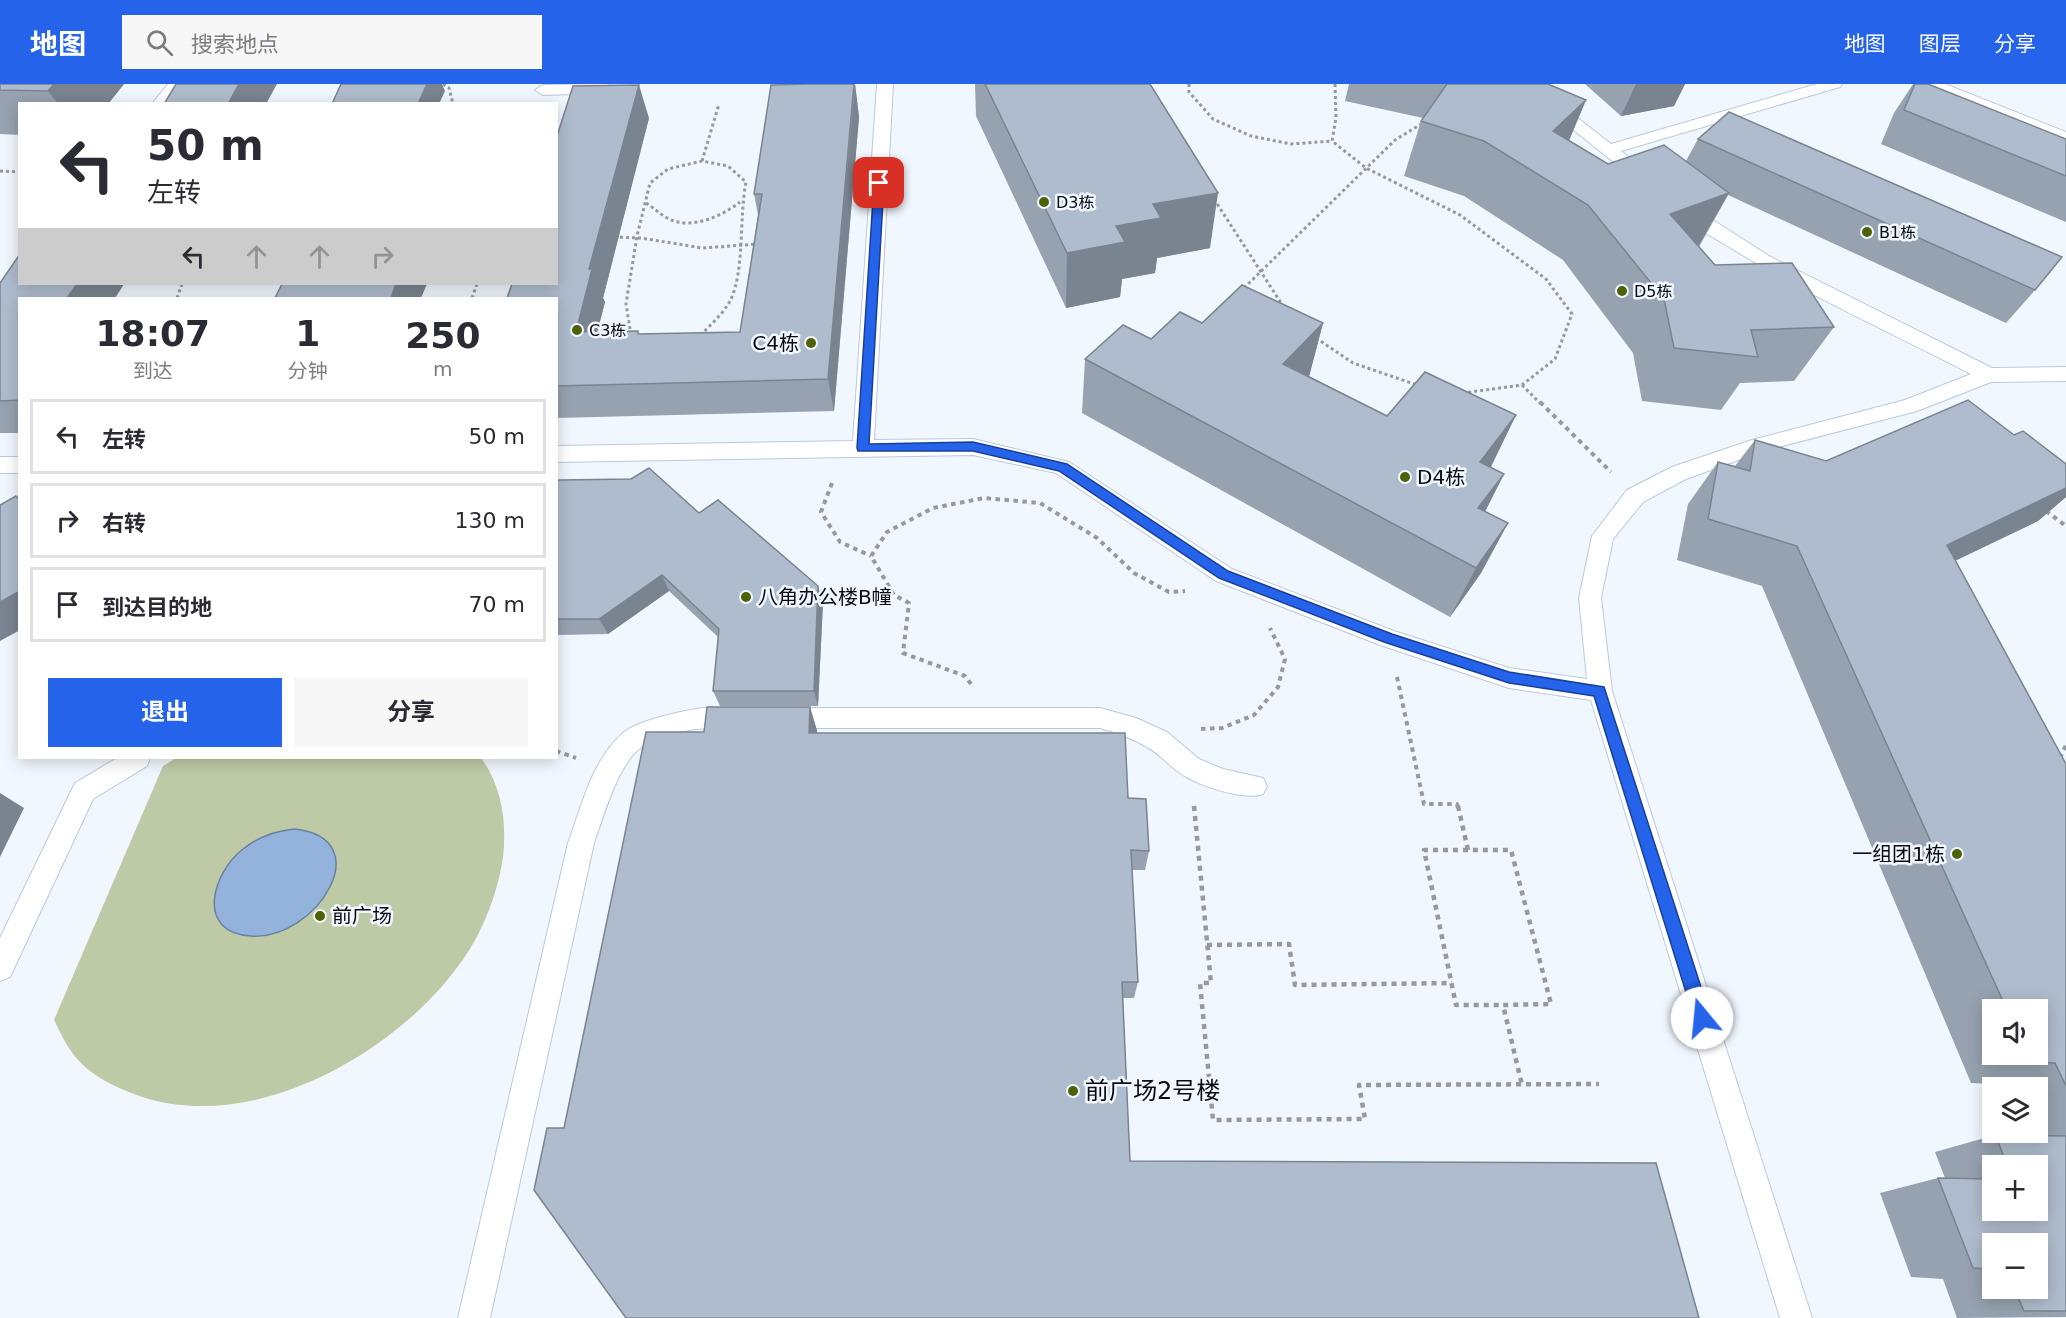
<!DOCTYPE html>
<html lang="zh">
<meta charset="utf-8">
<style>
:root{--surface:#fff;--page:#f7f7f7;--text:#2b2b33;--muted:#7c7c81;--line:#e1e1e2;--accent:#2563eb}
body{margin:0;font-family:"DejaVu Sans","Noto Sans SC",sans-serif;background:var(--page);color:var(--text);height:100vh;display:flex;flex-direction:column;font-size:22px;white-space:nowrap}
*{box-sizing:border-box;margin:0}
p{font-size:20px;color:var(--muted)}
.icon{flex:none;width:33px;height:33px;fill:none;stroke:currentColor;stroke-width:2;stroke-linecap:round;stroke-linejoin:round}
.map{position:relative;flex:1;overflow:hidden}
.side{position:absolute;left:18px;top:213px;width:540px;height:462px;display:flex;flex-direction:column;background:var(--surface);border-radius:0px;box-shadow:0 3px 15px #0003}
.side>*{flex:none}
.banner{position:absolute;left:18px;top:18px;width:540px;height:183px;border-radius:0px;box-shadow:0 3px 15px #0003;background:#fff;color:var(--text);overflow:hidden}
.tools{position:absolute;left:1982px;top:915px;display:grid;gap:12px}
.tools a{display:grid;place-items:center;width:66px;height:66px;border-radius:0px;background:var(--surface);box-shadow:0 3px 15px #0003;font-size:30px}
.pin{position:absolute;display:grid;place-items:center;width:51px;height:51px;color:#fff;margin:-26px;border-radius:12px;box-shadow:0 3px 9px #0006}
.me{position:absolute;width:66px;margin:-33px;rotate:343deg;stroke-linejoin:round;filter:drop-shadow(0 0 4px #0008)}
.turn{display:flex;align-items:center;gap:21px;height:126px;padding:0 30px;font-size:27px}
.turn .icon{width:78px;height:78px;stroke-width:2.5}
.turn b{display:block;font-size:42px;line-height:51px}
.lanes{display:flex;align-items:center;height:57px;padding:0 30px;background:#0003;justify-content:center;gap:30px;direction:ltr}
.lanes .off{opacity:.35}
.eta{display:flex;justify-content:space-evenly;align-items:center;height:102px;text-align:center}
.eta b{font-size:36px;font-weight:700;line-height:42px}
.primary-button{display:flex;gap:12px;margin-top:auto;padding:12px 30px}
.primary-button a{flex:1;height:69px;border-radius:0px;background:var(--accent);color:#fff;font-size:24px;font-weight:700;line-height:69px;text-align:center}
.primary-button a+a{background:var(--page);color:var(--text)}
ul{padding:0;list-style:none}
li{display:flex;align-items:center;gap:18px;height:75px;margin:0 12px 9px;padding:0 18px;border:3px solid var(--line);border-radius:0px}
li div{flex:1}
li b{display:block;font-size:22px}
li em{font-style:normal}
header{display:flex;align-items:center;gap:36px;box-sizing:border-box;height:84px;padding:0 30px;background:var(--accent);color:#fff}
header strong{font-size:28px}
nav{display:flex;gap:33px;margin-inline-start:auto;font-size:21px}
.search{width:420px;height:54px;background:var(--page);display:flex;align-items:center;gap:15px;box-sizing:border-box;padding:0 21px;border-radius:0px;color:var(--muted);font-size:22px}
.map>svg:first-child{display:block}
</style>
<header>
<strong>地图</strong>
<div class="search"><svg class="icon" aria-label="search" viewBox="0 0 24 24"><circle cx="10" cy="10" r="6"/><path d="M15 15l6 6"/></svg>搜索地点</div>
<nav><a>地图</a><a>图层</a><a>分享</a></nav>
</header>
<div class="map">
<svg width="2066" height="1234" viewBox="0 0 2066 1234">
<rect width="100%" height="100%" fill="#f1f7fe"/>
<!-- green -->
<path fill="#bec9a6" d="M176,674H481C502,702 507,739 503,773C497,813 481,853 456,885C389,974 246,1053 134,1010C113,1002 88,990 74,971C66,961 60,948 54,936L163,682Z"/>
<!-- water -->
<path fill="#94b3dc" stroke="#6a819f" stroke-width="1.5" d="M294,745C381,754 316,857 251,852C195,849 212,789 243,765C258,753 275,747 294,745Z"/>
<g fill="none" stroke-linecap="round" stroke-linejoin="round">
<!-- lane casing -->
<g stroke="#bcc9db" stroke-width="2">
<path id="lane" d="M168,0H184L169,20H152Z
M608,0L613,4L605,9L543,11L535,6L543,1Z
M877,0H893L874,356L973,355L1069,378L1232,485L1394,547L1509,584L1587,595L1579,514L1592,452L1627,406L1672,383L1752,356L1905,316L1971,290C1888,247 1801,208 1721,158C1706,149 1683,139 1673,124L1676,120H1688L1769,172L1992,284L2066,283V297L1991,298L1917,327L1763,367L1686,395L1643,418L1613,455L1601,514L1612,607L1812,1234H1780L1591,616L1509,604L1380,561L1216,497L1056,389L973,371L556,378V362L853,357Z
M1516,0H1534L1611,60L1817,0H1842L1840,3L1621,67L1652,91L1655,95L1652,99H1640Z
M1923,0H1945L2066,48V59L1925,3Z
M0,373H20V389H0Z
M702,624H737L746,627L749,634L746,641C729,647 712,643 695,645C678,648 658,652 643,662C618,678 604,732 594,759L490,1234H458L568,759C582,721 592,676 623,649C638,636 683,627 702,624Z
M780,624H1100L1136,634L1167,648L1199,675L1223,685L1263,694L1267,702L1263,710C1244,717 1196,701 1180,689C1168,681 1159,669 1147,663C1132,654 1117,649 1100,644H780L771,641L768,634L771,627Z
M117,674H150L147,682L93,715L10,893L0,897V854L75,699Z"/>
</g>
<!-- path-far2 -->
<path stroke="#959aa0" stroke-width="3" stroke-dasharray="3 3" stroke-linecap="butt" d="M443,0L449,4L453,20
M1189,0V8L1213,35L1251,52L1291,60L1332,57
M1335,0L1336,34L1332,57L1366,84L1460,131L1546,195L1572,230L1555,275L1522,301L1463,309
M702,77L719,20
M0,87L20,88
M1214,115L1283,222
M646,119C654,124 661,131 669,135C692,146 722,132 740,118
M614,153L641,154L702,164L758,160
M1244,204L1395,56L1423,39
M177,214L182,200
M472,214L477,200
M631,251L626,220L637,152L650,99L668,85L702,77L728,82L746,98C739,132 745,188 730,217C723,230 710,241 700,252
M1316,254L1353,279L1417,301
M1522,301L1541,320"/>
<!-- path-far1 -->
<path stroke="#959aa0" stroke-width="4" stroke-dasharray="4.5 4.5" stroke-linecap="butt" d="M1540,318L1611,388
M832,399L821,428L840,458L871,472
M2046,427L2066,442
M1397,593L1424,720H1457L1458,724
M971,600L965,592L903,569L909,519L894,511L871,472L887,448L933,424L984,414L1040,419L1097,454L1134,489L1169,508L1185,507
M1201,645L1222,644L1254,631L1278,603L1285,575L1270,544
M556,667L576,674
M2060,674L2066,661"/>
<!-- path -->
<path stroke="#959aa0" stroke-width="4.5" stroke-dasharray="5 5" stroke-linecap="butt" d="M1194,722L1211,899H1200L1213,1036L1365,1035L1359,1001L1599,1000
M1458,722L1468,766H1511L1551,920L1503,921L1522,1001
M1468,766H1424L1456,921H1503
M1207,861L1289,860L1295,901L1452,899"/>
<!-- lane -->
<use href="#lane" fill="#fff" fill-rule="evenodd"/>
</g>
<!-- wall -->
<path fill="#96a2b0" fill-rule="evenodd" d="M0,0H124L108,20H20V51L0,50Z
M855,0L859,33L834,327L556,334V214L649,34L603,214L605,218L597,248L640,250L740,248L758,131L754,110Z
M975,0H1150L1210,164L1157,174L1155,189L1122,195L1120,213L1066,224L976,32Z
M1349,0H1548L1586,16L1569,56L1608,80L1686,77L1698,55L2035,206L2006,239L1728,111L1699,163L1715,181L1834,243L1794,297L1740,299L1721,326L1642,317L1633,269L1563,176L1464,112L1404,92L1421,37L1423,34L1345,17Z
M1585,0H1685L1674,22L1621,32Z
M1913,0H1928L2066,55V138L1881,60L1894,29Z
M0,199L20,200H124L115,214H20V349H0Z
M1202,239H1323L1309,292L1387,332L1516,331L1491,383L1504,390L1485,428L1508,439L1481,489L1450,533L1082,329L1085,275Z
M2014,351L2066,380V413L2038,437L1955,477L2066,680V1233L1957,1234L1943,1195L1911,1193L1880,1109L1938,1094H1945L1935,1068L1995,1051H2016L2014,1048H2037V1004H1995L1993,1000L1971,999L1762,502L1677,476L1688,420L1718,378L1735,382L1755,356L1826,377ZM1992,926H2037V970H1992ZM1992,1082H2037L1992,1126ZM1992,1160L2037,1204H1992Z
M556,398L699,429L823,518L818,622H720L713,607L718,553L669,507L608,550L556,551Z
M810,623L817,649L1128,714L1149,767L1145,786H1132L1138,898L1134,914H1123L1130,1077L564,1044L704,648Z"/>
<!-- shaded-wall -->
<path fill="#7a8490" d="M54,0H124L108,20H58L48,7Z
M239,0H277L266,20H228Z
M422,0H442L445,7L439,20H418Z
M855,0L859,33L834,327L828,295Z
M1636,0H1685L1674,22L1621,32Z
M639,1L649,34L603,214L605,218L589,281L576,248L589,185Z
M1586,16L1563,71L1553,47Z
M1218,109L1210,164L1157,174L1155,189L1122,195L1120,213L1066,224L1067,169L1153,120Z
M1729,109L1697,164L1670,130Z
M77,200H124L115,214H67Z
M396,200H427L421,214H391Z
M1323,239L1309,293L1283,280Z
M1516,331L1490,384L1480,378Z
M1504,390L1478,441L1453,475L1478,424Z
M2066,404V413L2038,437L1904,501L1947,461Z
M1508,439L1481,489L1450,533L1476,484Z
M662,491L669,507L608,550L599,535Z
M818,502L823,518L818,622L814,607Z
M20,507V546L0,557V518Z
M810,623L817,646L816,671L809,649Z
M0,709L24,724L0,773Z"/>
<!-- building -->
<path fill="#afbccd" stroke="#7a8490" stroke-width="1.5" d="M0,0H54L48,7L0,6Z
M176,0H239L228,20H164Z
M341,0H427L418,20H332Z
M810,0H854L828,295L556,302V214H507L512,200H556V55L573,2L639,1L589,185H592L576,248L638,247V250L740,248L762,110H754L771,1Z
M985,0H1150L1218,109L1153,120L1161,134L1116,142L1125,158L1067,169Z
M1447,0H1548L1586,16L1553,47L1608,80L1664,61L1729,109L1670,130L1715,181L1792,179L1834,243L1751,246L1758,273L1674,264L1664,215L1588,121L1484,57L1421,37Z
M1915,0H1928L2066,55V92L1904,26Z
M1729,28L2062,173L2035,206L1698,55Z
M20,170V200H77L67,214H20V316L0,317V199Z
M282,200H396L391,214H275Z
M1242,201L1323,239L1283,280L1387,332L1425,288L1516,331L1480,378L1504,390L1478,424L1508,439L1476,484L1085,275L1123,241L1151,255L1180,228L1202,239Z
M1968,316L2014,351L2023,347L2066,380V404L1947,461L2066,680V1002L2055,979L2031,978L2028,970H2037V926H2007L1797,462L1708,435L1718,378L1750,387L1755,356L1826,377Z
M649,384L699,429L718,416L818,502L814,607H713L719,545L662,491L599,535H556V398L559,396L631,395Z
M16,412L20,416V507L0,518V421Z
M707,623H810L809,649H1125L1128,714L1146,715L1149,767L1131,766L1138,898H1122L1130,1077L1656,1079L1699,1234H626L534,1106L547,1044H564L646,648H704Z
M1995,1051L2066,1052V1227H2024L2014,1204H2037V1160H1992V1185L1973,1184L1938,1094L1992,1095V1126H2037V1082H2008Z"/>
<!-- route -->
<path fill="#2563eb" stroke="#184099" stroke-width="1.5" d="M879,96L884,99L869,360L973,358L1067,380L1228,487L1392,550L1509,588L1604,603L1711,934L1708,939L1702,942L1697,939L1694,934L1594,612L1509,599L1384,558L1219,494L1059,387L973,367H858L857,364L874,99Z"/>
<!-- markers -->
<g fill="#4f6107" stroke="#f1f7fe" stroke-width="2">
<circle cx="1044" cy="118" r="6"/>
<circle cx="1867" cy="148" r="6"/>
<circle cx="1622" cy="207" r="6"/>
<circle cx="577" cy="246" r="6"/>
<circle cx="811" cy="259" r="6"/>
<circle cx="1405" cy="393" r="6"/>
<circle cx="746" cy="513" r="6"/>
<circle cx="1957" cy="770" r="6"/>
<circle cx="320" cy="832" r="6"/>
<circle cx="1073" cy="1007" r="6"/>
</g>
<g text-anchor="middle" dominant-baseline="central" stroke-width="5" stroke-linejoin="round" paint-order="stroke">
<!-- far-poi labels -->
<g font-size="16" fill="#080c12" stroke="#f1f7fe" text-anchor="start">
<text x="1056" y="118">D3栋</text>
<text x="1879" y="148">B1栋</text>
<text x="1634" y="207">D5栋</text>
<text x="589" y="246">C3栋</text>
</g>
<!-- poi labels -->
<g font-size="20" fill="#080c12" stroke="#f1f7fe" text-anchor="start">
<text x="799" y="259" text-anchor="end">C4栋</text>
<text x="1417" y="393">D4栋</text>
<text x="758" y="513">八角办公楼B幢</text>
<text x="1945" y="770" text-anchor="end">一组团1栋</text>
<text x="332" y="832">前广场</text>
</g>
<!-- near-poi labels -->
<g font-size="24" fill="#080c12" stroke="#f1f7fe" text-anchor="start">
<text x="1085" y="1007">前广场2号楼</text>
</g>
</g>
</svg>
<div class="tools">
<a><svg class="icon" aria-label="sound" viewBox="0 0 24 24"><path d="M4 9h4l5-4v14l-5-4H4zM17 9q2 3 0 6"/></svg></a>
<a><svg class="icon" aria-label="layers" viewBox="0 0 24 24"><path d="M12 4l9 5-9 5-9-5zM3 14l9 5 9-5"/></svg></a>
<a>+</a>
<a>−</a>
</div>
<div class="pin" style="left:879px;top:99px;background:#d93025"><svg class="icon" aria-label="arrive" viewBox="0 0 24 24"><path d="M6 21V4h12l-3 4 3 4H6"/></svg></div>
<svg class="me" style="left:1702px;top:934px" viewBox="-20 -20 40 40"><circle r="19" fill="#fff"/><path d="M0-13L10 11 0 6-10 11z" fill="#2563eb"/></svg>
<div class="banner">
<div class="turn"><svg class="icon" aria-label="left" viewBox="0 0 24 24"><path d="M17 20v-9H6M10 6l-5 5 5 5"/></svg><div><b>50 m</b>左转</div></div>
<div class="lanes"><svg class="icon" aria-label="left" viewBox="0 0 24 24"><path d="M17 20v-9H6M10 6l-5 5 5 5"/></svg><svg class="icon off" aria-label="ahead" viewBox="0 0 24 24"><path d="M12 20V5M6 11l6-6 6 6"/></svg><svg class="icon off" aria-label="ahead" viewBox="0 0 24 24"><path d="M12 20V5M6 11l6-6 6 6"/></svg><svg class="icon off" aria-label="right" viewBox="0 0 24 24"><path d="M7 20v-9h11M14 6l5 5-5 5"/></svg></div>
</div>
<section class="side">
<div class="eta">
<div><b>18:07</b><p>到达</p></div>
<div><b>1</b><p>分钟</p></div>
<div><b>250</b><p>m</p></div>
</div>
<ul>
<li><svg class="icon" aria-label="left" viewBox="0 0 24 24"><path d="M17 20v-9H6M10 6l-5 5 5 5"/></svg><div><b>左转</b></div><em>50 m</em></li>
<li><svg class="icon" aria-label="right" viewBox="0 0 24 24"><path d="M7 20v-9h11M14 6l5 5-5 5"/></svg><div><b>右转</b></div><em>130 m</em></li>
<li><svg class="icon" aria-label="arrive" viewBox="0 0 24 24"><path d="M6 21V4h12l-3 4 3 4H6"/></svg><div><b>到达目的地</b></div><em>70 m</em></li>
</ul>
<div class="primary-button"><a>退出</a><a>分享</a></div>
</section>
</div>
